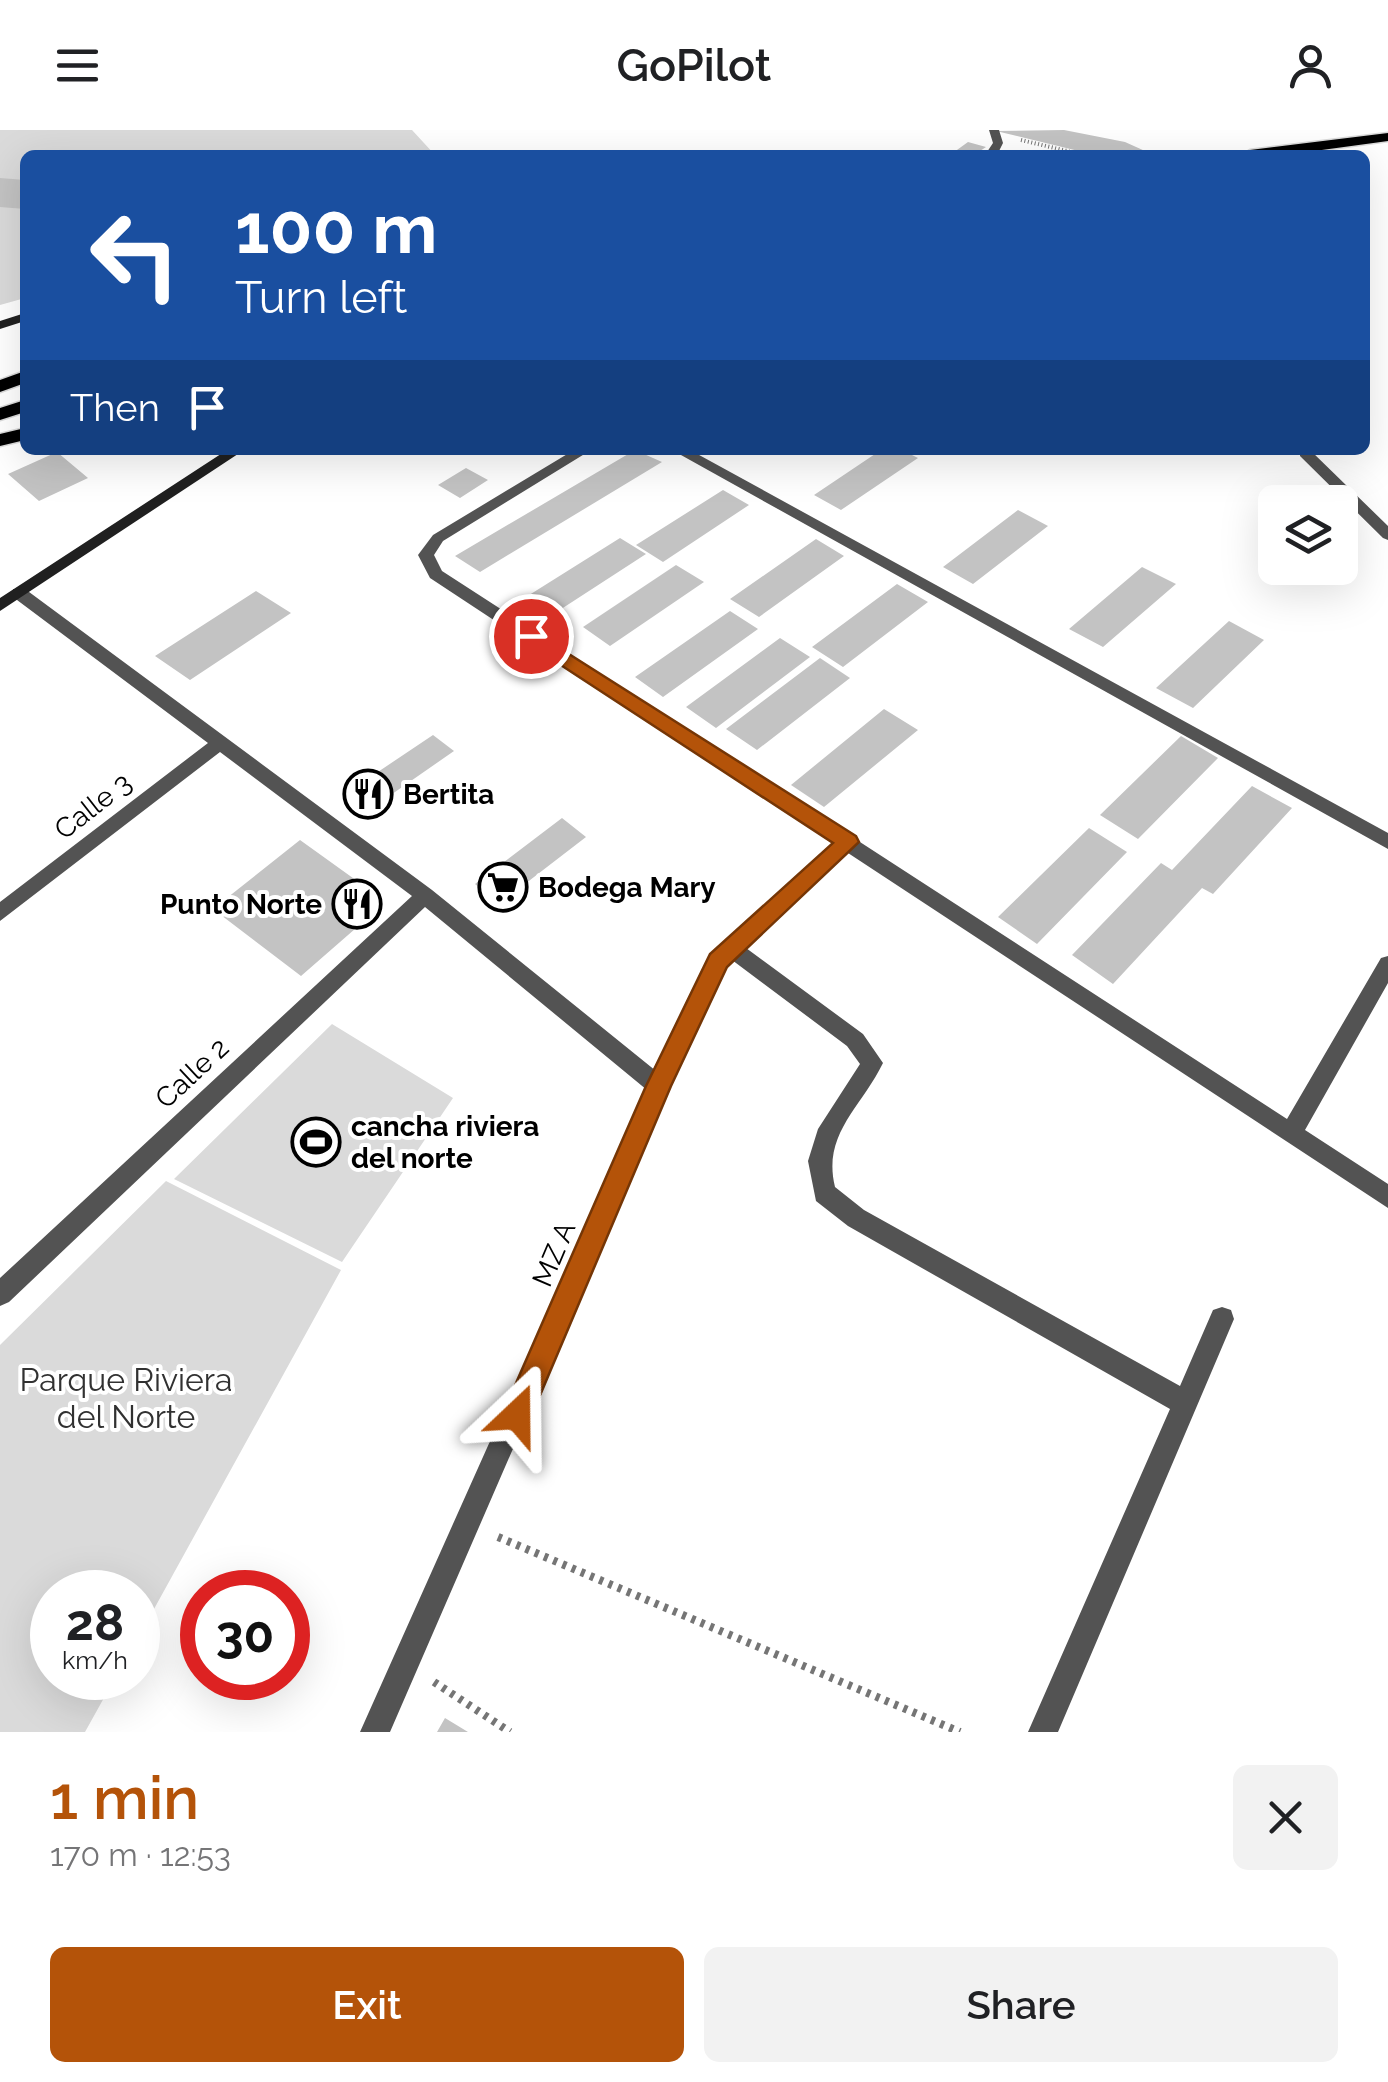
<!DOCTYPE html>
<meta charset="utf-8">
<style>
:root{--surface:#fff;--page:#f2f2f2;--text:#202124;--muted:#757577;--accent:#b45309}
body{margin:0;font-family:Raleway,sans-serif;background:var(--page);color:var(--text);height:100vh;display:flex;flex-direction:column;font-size:38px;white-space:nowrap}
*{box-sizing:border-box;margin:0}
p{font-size:32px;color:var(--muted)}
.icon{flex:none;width:55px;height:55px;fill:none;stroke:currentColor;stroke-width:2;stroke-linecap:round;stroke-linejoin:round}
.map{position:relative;height:1602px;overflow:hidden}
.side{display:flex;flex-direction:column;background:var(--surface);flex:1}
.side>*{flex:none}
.top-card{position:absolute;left:20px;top:20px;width:1350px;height:305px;border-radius:15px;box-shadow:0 10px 40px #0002;background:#1a4fa0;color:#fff;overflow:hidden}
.controls{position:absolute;left:1258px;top:355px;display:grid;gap:20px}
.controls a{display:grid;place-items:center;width:100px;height:100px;border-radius:15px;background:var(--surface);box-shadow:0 10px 40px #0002;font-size:50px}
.speed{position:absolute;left:30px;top:1440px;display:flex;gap:20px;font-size:50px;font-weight:700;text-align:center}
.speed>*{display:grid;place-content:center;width:130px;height:130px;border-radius:50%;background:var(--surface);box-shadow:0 10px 40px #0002;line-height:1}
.speed small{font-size:25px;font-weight:400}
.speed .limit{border:15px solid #d22;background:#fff;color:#111}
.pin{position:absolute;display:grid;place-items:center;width:85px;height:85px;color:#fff;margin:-42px;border:5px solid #fff;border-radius:50%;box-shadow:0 2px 10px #0007}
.me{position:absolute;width:110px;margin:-55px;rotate:23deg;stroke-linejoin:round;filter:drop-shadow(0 0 8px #0008)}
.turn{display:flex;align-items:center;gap:35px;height:210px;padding:0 50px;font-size:45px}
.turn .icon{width:130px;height:130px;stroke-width:2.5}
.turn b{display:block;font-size:70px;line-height:85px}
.then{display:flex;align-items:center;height:95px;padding:0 50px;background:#0003;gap:20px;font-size:38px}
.round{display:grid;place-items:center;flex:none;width:105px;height:105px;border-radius:15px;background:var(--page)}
.summary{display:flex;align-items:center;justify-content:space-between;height:170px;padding:0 50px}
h1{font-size:60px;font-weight:600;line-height:75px;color:var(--accent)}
.primary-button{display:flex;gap:20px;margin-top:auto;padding:20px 50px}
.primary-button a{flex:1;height:115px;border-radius:15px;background:var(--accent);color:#fff;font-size:40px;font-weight:600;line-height:115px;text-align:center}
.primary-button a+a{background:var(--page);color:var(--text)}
header{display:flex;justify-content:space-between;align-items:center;height:130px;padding:0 50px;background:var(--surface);font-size:45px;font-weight:600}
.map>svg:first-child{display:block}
</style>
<header><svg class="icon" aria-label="menu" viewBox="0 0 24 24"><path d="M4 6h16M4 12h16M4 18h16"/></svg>GoPilot<svg class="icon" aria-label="person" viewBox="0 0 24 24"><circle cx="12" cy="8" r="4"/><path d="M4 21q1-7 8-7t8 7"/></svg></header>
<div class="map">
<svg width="1388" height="1602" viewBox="0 0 1388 1602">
<rect width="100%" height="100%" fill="#fff"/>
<!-- green -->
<path fill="#dadada" d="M0,0H412L435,25H25V168L0,175Z
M332,894L453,968L342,1132L174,1049Z
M166,1051L341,1140L138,1508V1462H52V1548H115L85,1602H0V1215Z"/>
<!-- building -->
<path fill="#c3c3c3" d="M1064,0L1125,12L1145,21L1095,25L996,1Z
M968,12L986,17L974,25H950Z
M0,48L25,50V79L0,77Z
M635,320L662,332L480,442L455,426Z
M881,320H902L918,328L841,380L814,365Z
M57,322L88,348L39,371L8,344Z
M466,338L488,350L460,368L438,355Z
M723,360L749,375L663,432L636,415Z
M1018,380L1048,396L973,454L943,437Z
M620,408L646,424L552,485L526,467Z
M816,409L844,426L759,487L730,469Z
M676,435L704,452L610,516L583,497Z
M1142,437L1176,454L1103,517L1069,499Z
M897,454L928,472L843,537L812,517Z
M256,461L291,483L190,550L155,526Z
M730,481L758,499L663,567L635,547Z
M1229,491L1264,510L1193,578L1156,558Z
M780,508L810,527L716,598L686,577Z
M820,528L850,548L757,620L726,599Z
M884,579L918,600L824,677L791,655Z
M433,605L454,621L372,678L351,660Z
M1181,606L1218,628L1138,709L1100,685Z
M1252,656L1292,678L1213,764L1202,758L1113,854L1072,825L1161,733L1172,740Z
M562,688L586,707L499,774L475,754Z
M1089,698L1127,722L1037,814L998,787Z
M300,710L371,761V785L301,846L213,779Z
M445,1588L468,1602H437Z"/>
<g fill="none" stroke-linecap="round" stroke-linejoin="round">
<!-- trunk casing -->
<g stroke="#dbdbdb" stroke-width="3">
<path id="trunk" d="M1388,3V11L1285,25H1242L1250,20Z
M25,241V253L0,262V250Z
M25,270V282L0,290V278Z
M25,298V310L0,316V304Z"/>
</g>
<!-- path-far1 -->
<path stroke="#757575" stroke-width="4" stroke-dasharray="1 2.5" stroke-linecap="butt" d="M1021,10L1084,25"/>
<!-- path -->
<path stroke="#757575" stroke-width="8" stroke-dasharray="4 6" stroke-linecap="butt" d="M498,1407L960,1602
M434,1552L510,1602"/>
<!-- minor -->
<path fill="#535353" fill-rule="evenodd" d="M989,0H999L1003,13L997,25H985L993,13Z
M574,320H591L443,411L434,425L442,441L1287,989L1381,828L1388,826V853L1305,1000L1388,1054V1078L848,723L746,818L863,904L883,933C861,978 822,1004 835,1057L864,1080L1180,1256L1213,1180L1222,1177L1231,1180L1234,1189L1058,1602H1028L1170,1279L848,1096L816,1071L808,1031L818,999L860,934L847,916L732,830L726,837L670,957L390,1602H360L647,960L425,777L9,1172L0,1176V1148L412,766L220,622L0,791V772L208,613L13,467V459H25L432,760L656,941L711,825L834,714L430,448L418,425L433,405Z
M672,320H690L1388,703V719Z
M1300,320H1310L1388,396V410L1383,408L1300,326Z"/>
<!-- secondary -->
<path fill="#202020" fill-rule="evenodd" d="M25,183V191L0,199V191Z
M227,320H244L0,481V468Z"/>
<!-- trunk -->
<use href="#trunk" fill="#000" fill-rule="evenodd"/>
</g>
<!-- route -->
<path fill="#b45309" stroke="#753606" stroke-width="2.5" d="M531,500L856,706L859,712L727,837L671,956L527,1296L517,1300L506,1296L502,1285L646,956L710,824L833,713L524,511L522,506Z"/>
<!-- icons -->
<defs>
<g id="restaurant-ring" transform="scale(2.5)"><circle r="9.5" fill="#fff" stroke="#000" stroke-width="1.5"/><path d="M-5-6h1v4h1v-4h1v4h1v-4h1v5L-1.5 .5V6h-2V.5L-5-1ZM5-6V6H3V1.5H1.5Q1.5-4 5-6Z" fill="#000"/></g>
<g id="supermarket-ring" transform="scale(2.5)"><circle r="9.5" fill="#fff" stroke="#000" stroke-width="1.5"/><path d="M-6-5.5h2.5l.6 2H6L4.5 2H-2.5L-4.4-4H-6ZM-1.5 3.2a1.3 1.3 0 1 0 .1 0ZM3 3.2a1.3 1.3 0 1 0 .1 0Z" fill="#000"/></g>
<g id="stadium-ring" transform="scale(2.5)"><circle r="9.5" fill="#fff" stroke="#000" stroke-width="1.5"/><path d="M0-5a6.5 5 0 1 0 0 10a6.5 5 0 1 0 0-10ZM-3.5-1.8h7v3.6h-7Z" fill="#000"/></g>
</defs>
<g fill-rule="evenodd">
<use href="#restaurant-ring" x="368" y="664"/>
<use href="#supermarket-ring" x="503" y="757"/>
<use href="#restaurant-ring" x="357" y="774"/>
<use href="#stadium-ring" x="316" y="1012"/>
</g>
<g text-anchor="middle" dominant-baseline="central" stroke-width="8" stroke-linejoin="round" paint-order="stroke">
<!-- poi labels -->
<g font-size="28" font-weight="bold" fill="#000" stroke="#fff" text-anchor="start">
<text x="403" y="664">Bertita</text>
<text x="538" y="757">Bodega Mary</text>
<text x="322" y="774" text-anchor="end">Punto Norte</text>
<text x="351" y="996">cancha riviera<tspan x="351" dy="32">del norte</tspan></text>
</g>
<!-- street labels -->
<g font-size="28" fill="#000" stroke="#fff">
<text transform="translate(93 676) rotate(-38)">Calle 3</text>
<text transform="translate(192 943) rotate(-43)">Calle 2</text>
<text transform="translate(554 1124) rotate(-67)">MZ A</text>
</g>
<!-- near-park labels -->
<g font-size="32" fill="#313131" stroke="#fff">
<text x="126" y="1249">Parque Riviera<tspan x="126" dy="37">del Norte</tspan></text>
</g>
</g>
</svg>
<div class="controls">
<a><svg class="icon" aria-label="layers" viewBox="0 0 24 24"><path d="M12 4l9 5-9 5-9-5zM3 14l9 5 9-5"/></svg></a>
</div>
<div class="speed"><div>28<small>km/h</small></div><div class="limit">30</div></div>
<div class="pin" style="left:531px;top:506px;background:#d93025"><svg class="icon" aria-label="arrive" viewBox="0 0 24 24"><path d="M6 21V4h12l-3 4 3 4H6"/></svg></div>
<svg class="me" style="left:517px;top:1285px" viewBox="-20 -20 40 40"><path d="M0-17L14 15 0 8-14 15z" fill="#b45309" stroke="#fff" stroke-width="4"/></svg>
<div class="top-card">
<div class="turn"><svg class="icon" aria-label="left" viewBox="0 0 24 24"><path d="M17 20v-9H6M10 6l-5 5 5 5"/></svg><div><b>100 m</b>Turn left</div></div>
<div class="then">Then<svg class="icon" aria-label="arrive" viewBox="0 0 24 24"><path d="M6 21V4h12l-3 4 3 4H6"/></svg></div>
</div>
</div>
<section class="side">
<div class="summary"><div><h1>1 min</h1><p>170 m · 12:53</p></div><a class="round"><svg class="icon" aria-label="close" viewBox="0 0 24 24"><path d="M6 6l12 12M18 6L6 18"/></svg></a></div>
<div class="primary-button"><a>Exit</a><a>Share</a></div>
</section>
